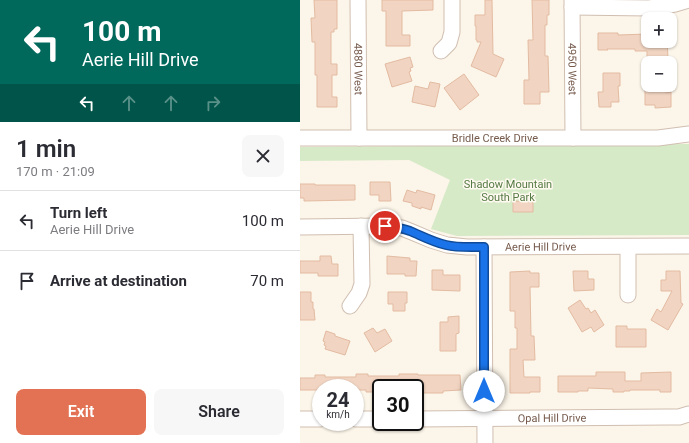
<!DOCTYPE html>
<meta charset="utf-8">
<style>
:root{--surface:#fff;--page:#f7f7f7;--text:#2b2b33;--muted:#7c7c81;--line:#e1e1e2;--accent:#e27253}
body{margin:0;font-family:Roboto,sans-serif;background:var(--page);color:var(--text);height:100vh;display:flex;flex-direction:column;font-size:15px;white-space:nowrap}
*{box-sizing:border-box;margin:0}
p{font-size:13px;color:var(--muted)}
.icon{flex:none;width:22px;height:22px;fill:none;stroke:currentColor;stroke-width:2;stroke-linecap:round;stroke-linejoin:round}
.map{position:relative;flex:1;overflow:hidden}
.details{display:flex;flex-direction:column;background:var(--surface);width:300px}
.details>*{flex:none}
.hud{background:#00695c;color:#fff;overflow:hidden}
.tools{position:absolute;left:341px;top:12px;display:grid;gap:8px}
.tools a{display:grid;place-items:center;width:36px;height:36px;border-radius:8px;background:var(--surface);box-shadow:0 1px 3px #0004;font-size:20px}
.speed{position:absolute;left:12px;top:379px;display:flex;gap:8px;font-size:20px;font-weight:700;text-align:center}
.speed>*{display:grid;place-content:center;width:52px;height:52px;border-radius:50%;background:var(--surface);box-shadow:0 1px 3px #0004;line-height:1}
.speed small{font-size:10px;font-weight:400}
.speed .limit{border:2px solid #111;border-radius:6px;background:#fff;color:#111}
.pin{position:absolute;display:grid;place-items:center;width:34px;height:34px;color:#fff;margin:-17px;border:2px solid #fff;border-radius:50%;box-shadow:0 1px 4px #0007}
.me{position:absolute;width:44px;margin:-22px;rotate:0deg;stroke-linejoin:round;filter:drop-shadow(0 0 3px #0008)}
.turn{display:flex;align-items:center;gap:14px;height:84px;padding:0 16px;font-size:18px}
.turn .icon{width:52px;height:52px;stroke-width:2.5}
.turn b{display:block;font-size:28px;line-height:34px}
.lanes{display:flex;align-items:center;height:38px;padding:0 16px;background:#0003;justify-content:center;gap:20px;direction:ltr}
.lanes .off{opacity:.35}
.round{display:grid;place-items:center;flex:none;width:42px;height:42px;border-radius:8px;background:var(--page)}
.head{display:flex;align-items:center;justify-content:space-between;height:68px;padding:0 16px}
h1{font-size:24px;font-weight:600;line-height:30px}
.button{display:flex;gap:8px;margin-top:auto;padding:8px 16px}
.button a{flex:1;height:46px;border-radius:8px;background:var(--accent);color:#fff;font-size:16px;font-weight:600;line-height:46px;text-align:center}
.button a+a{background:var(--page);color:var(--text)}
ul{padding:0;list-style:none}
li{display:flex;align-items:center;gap:12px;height:60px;padding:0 16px;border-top:1px solid var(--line)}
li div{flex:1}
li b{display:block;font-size:15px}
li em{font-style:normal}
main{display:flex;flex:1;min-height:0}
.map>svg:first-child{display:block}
</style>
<main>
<section class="details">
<div class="hud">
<div class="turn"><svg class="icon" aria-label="left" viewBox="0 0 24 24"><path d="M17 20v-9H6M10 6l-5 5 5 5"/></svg><div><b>100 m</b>Aerie Hill Drive</div></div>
<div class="lanes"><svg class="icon" aria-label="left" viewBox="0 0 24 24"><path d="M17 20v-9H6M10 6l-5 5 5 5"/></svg><svg class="icon off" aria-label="ahead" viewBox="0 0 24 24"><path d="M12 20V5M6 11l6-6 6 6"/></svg><svg class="icon off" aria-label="ahead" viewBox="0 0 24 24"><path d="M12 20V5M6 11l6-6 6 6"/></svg><svg class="icon off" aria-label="right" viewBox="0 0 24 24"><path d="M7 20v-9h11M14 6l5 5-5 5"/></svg></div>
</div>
<div class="head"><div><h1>1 min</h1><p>170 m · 21:09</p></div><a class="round"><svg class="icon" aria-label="close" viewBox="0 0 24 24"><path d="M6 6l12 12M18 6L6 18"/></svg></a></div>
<ul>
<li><svg class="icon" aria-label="left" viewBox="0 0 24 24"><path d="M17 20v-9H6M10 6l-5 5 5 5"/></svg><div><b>Turn left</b><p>Aerie Hill Drive</p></div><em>100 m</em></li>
<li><svg class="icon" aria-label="arrive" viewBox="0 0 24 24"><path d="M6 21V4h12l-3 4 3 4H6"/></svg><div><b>Arrive at destination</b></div><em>70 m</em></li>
</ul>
<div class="button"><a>Exit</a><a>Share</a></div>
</section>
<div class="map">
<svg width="389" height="443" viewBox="0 0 389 443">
<rect width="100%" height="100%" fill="#fcf5e9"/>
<!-- green -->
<path fill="#d6eac7" d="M389,144V235L157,236L131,229L150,180L109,160L0,161V147Z"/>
<!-- building -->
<path fill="#f1d4c1" stroke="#e3bba2" d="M14,0H37V29H34V32H31V64H37V75H32V97H37V107H17V75H15V42H12L11,18H15Z
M82,0H133V10L102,11V35H110V46H86V11H82Z
M185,0H192L193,54L204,59L196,77L171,66L181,42H177V40H176V26H175V15H185Z
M232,0H249V15H247V25H245V56H248L249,92H240V104H224V80H229L228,40H233Z
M298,33H318V35L348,34V41H367L368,58H347V51H335V49H307L308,50H298Z
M110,57L113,67L110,68L111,71L109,72L112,81L92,87L85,64Z
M303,73H320V86H318L319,102H311V107H299L298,92H303Z
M164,74L179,95L160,110L144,88Z
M130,82L140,84L135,107L112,102L115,86L128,89Z
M345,88H365L366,93L371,92V107L355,108V105H345Z
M70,182H90L91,201H79V195H70Z
M0,184H15V185H55V200L4,201V198H0Z
M107,190L116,193L117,190L135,195L131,210L121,207V209L112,206V203L103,201Z
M213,201L233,202V212H213Z
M20,256H31L32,264H38V276H18V273H0V261H20Z
M87,256L110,258V261H117L116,276H105V274H87Z
M132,270H143V275H160V291L132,290Z
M230,271V273H239V287H230L231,336H234L235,360H223L224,377H240V392H230V393H210V349H217V328H215V311H210V272Z
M273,271H288V279H294V290L274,291Z
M366,271H380L381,303L383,304L368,330L351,320L357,309L361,312L372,291H361V280H366Z
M0,292H11V302H13V309H14L15,320H0Z
M88,292H107V303H105V311H93V304H88Z
M280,300L286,309L288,308L291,313L295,310L304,325L294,332L291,327L282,332L268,308Z
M159,316V333L156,334V351H140V322H148V317Z
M316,326H327V329H346V347H316Z
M73,328L77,333L85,329L92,341L75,352L64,333Z
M26,331L35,334V336L50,341L45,355L25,349L26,346L24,345L25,342L23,341Z
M296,372H325V381H341V373L371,372V392H360V390H330V391H324V392H313V389L288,388V391H278V392H258V376H296Z
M56,374H68V376H99V374H118V375H160L161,390L143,391V393H115V388H107V387L81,388V392H66V390H56V388H21V390H0V378H15V375H25V377H56Z"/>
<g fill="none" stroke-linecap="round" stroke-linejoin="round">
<!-- minor casing -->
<g stroke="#d0bfb1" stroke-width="17">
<g id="minor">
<path id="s1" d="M58,0L59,138"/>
<path id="s2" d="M272,0L273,138"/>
<path d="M272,7L349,8L375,4L389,0"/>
<path d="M141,51L149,43L152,32V0"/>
<path id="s3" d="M0,138H358L389,134"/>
<path id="s4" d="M0,227L85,226L102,228L112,232L131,240L147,245L167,247L389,246"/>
<path d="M184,247L185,443"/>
<path d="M328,247V295"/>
<path d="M50,306L59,293L62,284L61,226"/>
<path d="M0,419H21"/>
<path d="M55,419H81"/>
<path id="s5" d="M115,419L368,417H379L389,414"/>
</g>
</g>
<!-- minor -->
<use href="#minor" stroke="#fff" stroke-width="15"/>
</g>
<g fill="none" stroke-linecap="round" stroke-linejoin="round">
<!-- route casing -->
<g stroke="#114b97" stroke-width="10">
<path id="route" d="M85,226C94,227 102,228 110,231C122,236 133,242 146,245C158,248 171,247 184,247V391"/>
</g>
<!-- route -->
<use href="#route" stroke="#1a73e8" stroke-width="7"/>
</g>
<g text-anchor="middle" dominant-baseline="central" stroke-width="3" stroke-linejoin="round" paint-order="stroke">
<!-- street labels -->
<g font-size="11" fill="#765b4d" stroke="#fff9f0">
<text stroke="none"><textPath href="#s1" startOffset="69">4880 West</textPath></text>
<text stroke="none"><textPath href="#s2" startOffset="69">4950 West</textPath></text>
<text stroke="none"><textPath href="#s3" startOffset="195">Bridle Creek Drive</textPath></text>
<text stroke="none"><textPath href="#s4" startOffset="244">Aerie Hill Drive</textPath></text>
<text stroke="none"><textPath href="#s5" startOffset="137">Opal Hill Drive</textPath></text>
</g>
<!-- park labels -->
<g font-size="11" fill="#557b45" stroke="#fff9f0">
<text x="208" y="184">Shadow Mountain<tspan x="208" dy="13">South Park</tspan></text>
</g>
</g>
</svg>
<div class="tools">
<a>+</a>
<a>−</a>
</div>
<div class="speed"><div>24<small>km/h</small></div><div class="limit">30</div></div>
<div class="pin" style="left:85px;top:226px;background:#d93025"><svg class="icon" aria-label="arrive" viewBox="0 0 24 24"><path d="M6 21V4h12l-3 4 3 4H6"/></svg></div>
<svg class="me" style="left:184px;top:391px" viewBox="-20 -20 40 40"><circle r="19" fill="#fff"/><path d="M0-13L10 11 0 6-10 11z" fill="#1a73e8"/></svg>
</div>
</main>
